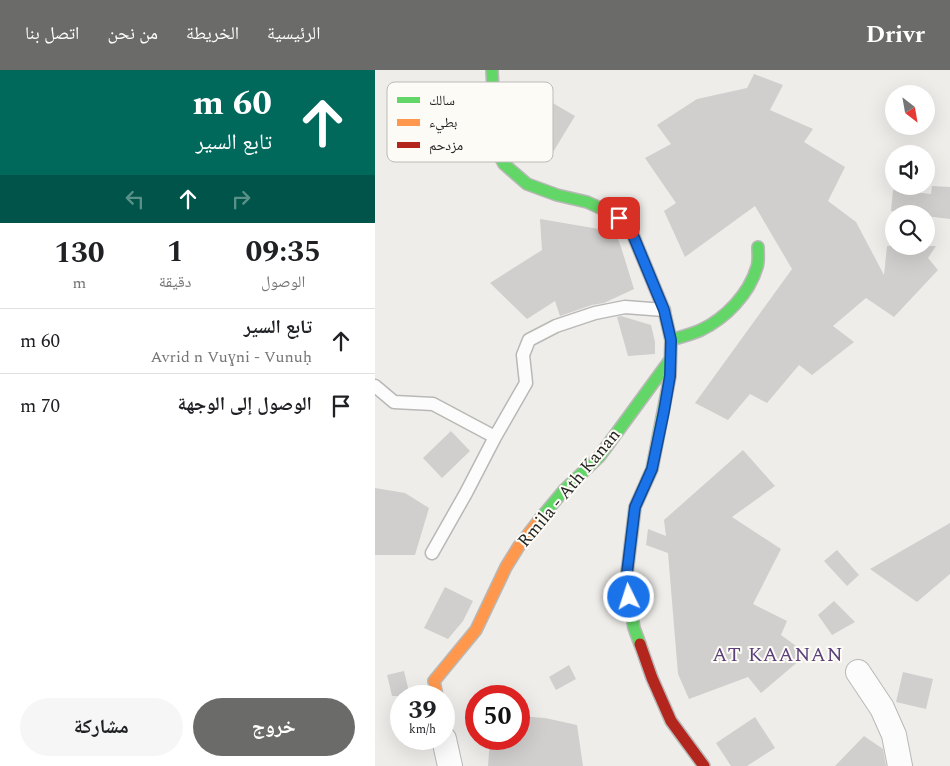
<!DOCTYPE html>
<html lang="ar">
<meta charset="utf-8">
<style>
:root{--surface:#fff;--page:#f6f6f6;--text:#202124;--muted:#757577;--line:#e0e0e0;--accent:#6b6b69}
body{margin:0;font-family:Spectral,"Noto Naskh Arabic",serif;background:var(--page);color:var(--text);direction:rtl;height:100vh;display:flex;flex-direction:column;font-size:19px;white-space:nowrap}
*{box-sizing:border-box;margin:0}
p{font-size:16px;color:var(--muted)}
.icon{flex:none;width:28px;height:28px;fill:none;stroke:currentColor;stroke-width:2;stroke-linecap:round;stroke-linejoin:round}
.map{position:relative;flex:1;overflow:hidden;direction:ltr}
.side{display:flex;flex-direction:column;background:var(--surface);width:375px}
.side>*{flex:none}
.banner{background:#00695c;color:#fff;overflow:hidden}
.needle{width:32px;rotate:149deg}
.controls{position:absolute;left:510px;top:15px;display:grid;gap:10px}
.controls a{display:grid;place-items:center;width:50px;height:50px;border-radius:50%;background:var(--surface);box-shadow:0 5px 20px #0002;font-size:25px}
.speed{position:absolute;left:15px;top:615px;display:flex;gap:10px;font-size:25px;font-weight:700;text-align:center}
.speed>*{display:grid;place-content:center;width:65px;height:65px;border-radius:50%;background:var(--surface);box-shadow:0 5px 20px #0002;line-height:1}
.speed small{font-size:12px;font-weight:400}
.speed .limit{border:8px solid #d22;background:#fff;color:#111}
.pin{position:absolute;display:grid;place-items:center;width:42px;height:42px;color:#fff;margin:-21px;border-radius:10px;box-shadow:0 2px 8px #0006}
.me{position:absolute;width:55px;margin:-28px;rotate:356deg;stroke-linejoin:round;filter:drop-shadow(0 0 4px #0008)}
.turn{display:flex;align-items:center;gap:18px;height:105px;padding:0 20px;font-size:22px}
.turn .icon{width:65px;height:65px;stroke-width:2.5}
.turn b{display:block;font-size:35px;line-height:42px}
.lanes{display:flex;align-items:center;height:48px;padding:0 20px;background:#0003;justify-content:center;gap:25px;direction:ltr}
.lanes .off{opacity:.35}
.eta{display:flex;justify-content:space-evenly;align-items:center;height:85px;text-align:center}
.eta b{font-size:30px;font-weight:700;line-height:35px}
.cta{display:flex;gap:10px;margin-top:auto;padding:10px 20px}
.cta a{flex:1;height:58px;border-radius:30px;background:var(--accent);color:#fff;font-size:20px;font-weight:700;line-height:58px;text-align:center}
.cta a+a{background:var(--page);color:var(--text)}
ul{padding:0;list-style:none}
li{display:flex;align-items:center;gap:15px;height:65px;padding:0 20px;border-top:1px solid var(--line)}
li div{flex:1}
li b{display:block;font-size:19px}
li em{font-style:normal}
header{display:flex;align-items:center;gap:30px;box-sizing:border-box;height:70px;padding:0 25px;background:var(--accent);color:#fff}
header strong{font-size:24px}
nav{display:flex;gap:28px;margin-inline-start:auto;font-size:18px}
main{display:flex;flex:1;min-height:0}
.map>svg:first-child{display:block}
</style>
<header>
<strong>Drivr</strong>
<nav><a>الرئيسية</a><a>الخريطة</a><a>من نحن</a><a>اتصل بنا</a></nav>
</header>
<main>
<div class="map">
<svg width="575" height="696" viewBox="0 0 575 696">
<rect width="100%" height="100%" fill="#eeedea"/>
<!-- building -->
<path fill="#d0cfcd" d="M379,4L408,15L395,40L438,59L429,72L470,97L453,131L481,152L509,205L512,176H561L553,188L563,200L519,247L491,228L458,256L479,272L437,305L424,295L392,333L375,324L353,350L320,333L417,199L380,136L310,187L289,141L301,133L270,88L296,74L282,55L322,29L372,18Z
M176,32L200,46L175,87L152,73Z
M557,116L575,117V149L551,146V144H533L516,141L518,120L556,124Z
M165,149L236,161L241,164L246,177L259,219L229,233L217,235L185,246L180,231L152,249L115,213L167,180Z
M246,246L276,255L280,272V284L253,286L242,247Z
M76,361L95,381L67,408L48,388Z
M368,380L400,416L357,447L406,479L378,534L412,551L406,565L432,584L386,623L373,607L314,629L303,604L293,483L271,475L273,459L291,466L289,450Z
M0,418L30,423L54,438L40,485H0Z
M575,453V504L542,532L495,499Z
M462,480L484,505L472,516L449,491Z
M70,517L98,531L88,551L73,569L49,558Z
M459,531L480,552L457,565L443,545Z
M194,595L201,609L181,620L174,607Z
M29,601L35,626H17L12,605Z
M528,602L558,609L551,639L521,632Z
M144,646L170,648L202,655L208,696H113L115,669H144Z
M380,647L400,678L372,696H356L341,673Z
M489,666L508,679L511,696H460Z"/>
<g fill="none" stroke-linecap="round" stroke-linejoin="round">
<!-- lane casing -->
<g stroke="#b9b8b6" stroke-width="15">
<path id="lane" d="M0,316L19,332L58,334L120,367
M57,483L91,423L120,367L151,313L148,285L154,270L181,256L220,243L250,237L289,240"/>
</g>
<!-- street casing -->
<g stroke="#b9b8b6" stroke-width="26">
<path id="street" d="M483,602L507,638L519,665L525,696
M69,669L75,696"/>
</g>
<!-- fast casing -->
<g stroke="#b9b8b6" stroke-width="14">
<path id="fast" d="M117,0L118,21L115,62L121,79L129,94L152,114L182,125L212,132L234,142L253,153L289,240L296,270L295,306L277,399L260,437L251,511L259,558L265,574
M296,270C306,267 317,264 326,260C351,248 374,224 382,197C384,191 383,183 383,177
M165,449L190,419L224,387L295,290"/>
</g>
<!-- slow casing -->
<g stroke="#b9b8b6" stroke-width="14">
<path id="slow" d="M62,626L59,611L101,560L131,497L144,476L165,449"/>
</g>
<!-- jam casing -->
<g stroke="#b9b8b6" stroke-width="14">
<path id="jam" d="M265,574L277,608L296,651L329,696"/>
</g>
<!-- lane -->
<use href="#lane" stroke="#fcfcfc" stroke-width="12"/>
<!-- street -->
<use href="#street" stroke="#fcfcfc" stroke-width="24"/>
<!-- fast -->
<use href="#fast" stroke="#63d668" stroke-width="11"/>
<!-- slow -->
<use href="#slow" stroke="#ff974d" stroke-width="11"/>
<!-- jam -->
<use href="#jam" stroke="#b3261e" stroke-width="11"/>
</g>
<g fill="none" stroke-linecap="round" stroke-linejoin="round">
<!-- route casing -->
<g stroke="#114b97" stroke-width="12">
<path id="route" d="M244,148L253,153L289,240L296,270L295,306L289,341L277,399L260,437L251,511L254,527"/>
</g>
<!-- route -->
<use href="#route" stroke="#1a73e8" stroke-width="9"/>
</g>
<g text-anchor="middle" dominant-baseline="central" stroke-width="4" stroke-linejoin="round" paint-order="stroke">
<!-- street labels -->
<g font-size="18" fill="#252523" stroke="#fcfbf6">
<text transform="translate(194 418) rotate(-50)">Rmila - Ath Kanan</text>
</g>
<!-- quarter labels -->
<g font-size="20" letter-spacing="1" fill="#5a3f7b" stroke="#fcfbf6">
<text x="403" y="585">AT KAANAN</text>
</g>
</g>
<!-- legend -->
<rect x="12" y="12" width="166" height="80" rx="8" fill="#fcfbf6" stroke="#bcbbb7" stroke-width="1"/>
<rect x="22" y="27" width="23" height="6" fill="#63d668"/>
<rect x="22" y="49" width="23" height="7" fill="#ff974d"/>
<rect x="22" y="72" width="23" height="6" fill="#b3261e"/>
<g font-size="14" fill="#252523">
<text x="54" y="35">سالك</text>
<text x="54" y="57">بطيء</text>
<text x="54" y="80">مزدحم</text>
</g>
</svg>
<div class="controls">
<a><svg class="needle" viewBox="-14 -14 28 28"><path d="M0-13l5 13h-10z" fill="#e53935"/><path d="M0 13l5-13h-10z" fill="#757577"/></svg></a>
<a><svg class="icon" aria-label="sound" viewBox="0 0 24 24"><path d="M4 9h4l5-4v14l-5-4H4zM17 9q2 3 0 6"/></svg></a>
<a><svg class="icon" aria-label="search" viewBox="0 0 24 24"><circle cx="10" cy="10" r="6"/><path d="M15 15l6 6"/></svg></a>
</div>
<div class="speed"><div>39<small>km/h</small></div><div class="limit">50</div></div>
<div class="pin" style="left:244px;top:148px;background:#d93025"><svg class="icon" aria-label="arrive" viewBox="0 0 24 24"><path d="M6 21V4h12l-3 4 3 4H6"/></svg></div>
<svg class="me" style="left:254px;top:527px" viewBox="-20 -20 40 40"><circle r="17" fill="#1a73e8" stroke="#fff" stroke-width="3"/><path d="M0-11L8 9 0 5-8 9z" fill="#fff"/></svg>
</div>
<section class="side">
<div class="banner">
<div class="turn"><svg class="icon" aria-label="ahead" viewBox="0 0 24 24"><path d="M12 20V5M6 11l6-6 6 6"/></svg><div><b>60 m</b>تابع السير</div></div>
<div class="lanes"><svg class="icon off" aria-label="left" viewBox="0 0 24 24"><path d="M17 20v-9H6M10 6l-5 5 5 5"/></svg><svg class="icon" aria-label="ahead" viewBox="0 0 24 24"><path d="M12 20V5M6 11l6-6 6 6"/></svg><svg class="icon off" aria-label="right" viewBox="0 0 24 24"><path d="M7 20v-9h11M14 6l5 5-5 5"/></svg></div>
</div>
<div class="eta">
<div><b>09:35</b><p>الوصول</p></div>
<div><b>1</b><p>دقيقة</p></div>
<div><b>130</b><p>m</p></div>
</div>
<ul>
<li><svg class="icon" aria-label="ahead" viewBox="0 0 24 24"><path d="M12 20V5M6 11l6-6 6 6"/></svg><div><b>تابع السير</b><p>Avrid n Vuɣni - Vunuḥ</p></div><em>60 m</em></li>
<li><svg class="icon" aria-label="arrive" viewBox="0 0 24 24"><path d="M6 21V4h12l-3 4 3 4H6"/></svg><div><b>الوصول إلى الوجهة</b></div><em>70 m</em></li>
</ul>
<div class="cta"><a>خروج</a><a>مشاركة</a></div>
</section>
</main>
